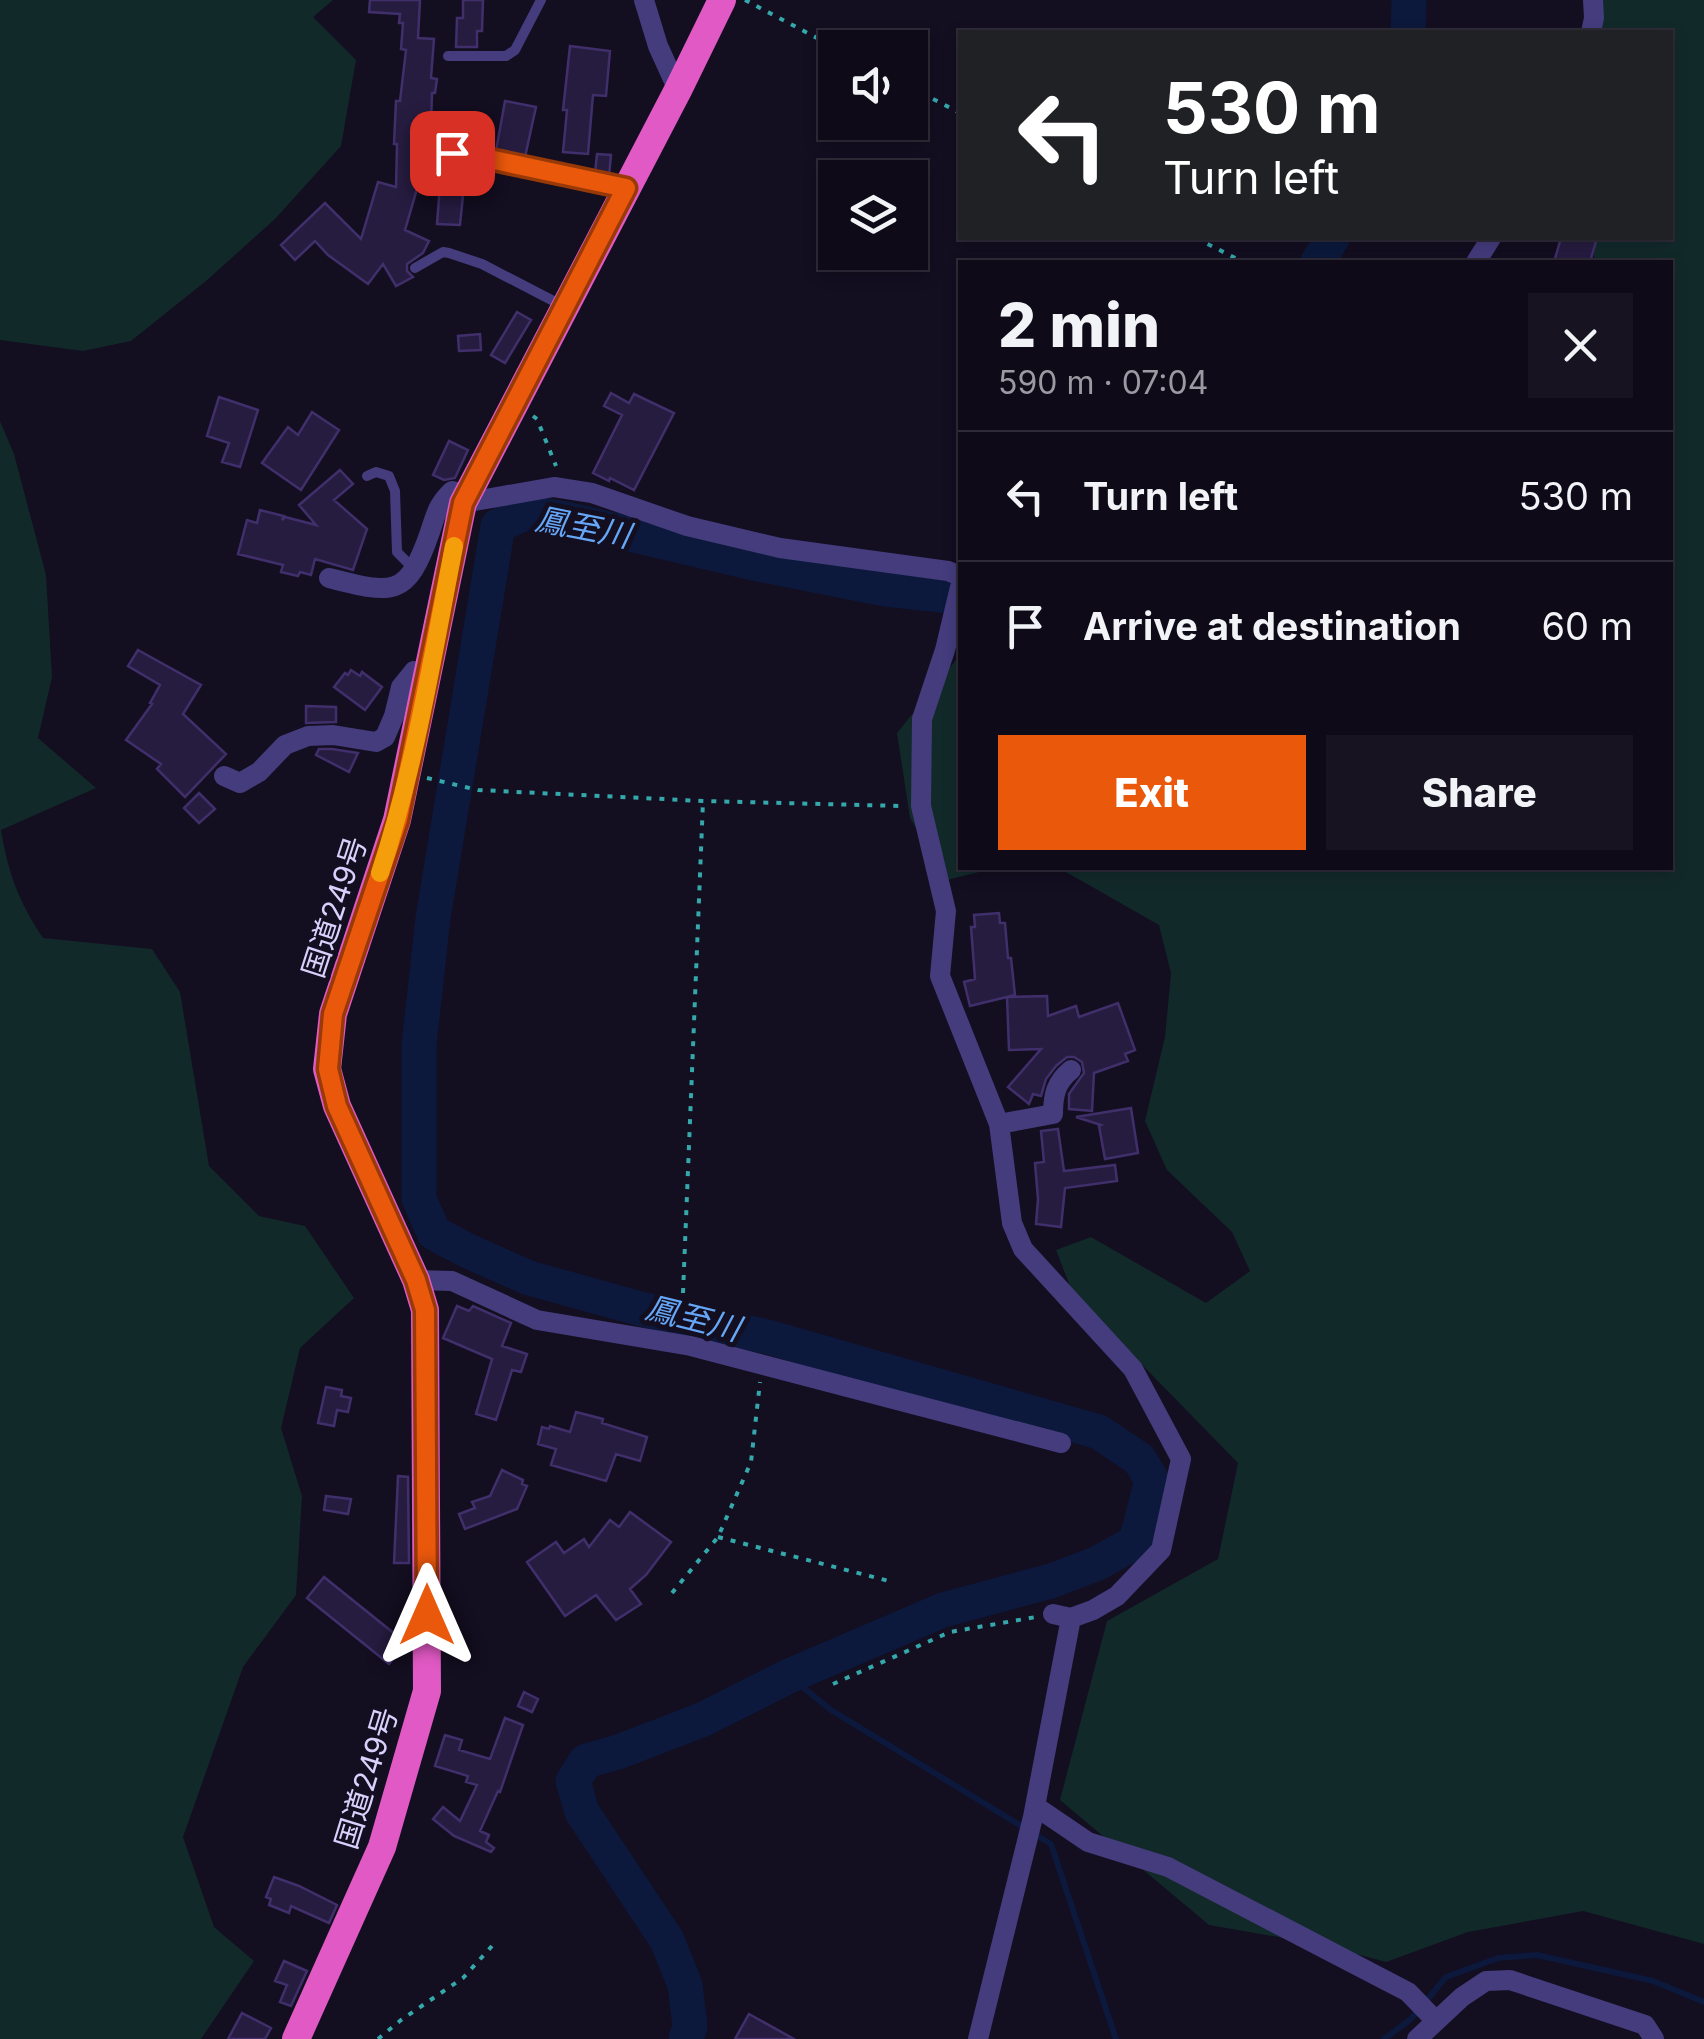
<!DOCTYPE html>
<meta charset="utf-8">
<style>
:root{--surface:#0e0a18;--page:#171321;--text:#f1f3f6;--muted:#9b9aa2;--line:#2e2b37;--accent:#ea580c}
body{margin:0;font-family:Inter,"Noto Sans JP",sans-serif;background:var(--page);color:var(--text);height:100vh;display:flex;flex-direction:column;font-size:38px;white-space:nowrap}
*{box-sizing:border-box;margin:0}
p{font-size:32px;color:var(--muted)}
.icon{flex:none;width:55px;height:55px;fill:none;stroke:currentColor;stroke-width:2;stroke-linecap:round;stroke-linejoin:round}
.map{position:relative;flex:1;overflow:hidden}
.sheet{position:absolute;left:958px;top:260px;width:715px;height:610px;display:flex;flex-direction:column;background:var(--surface);border-radius:0px;box-shadow:0 5px 15px #0003,0 0 0 2px var(--line)}
.sheet>*{flex:none}
.banner{position:absolute;left:958px;top:30px;width:715px;height:210px;border-radius:0px;box-shadow:0 5px 15px #0003,0 0 0 2px var(--line);background:#202124;color:#fff;overflow:hidden}
.tools{position:absolute;left:818px;top:30px;display:grid;gap:20px}
.tools a{display:grid;place-items:center;width:110px;height:110px;border-radius:0px;background:var(--surface);box-shadow:0 5px 15px #0003,0 0 0 2px var(--line);font-size:50px}
.pin{position:absolute;display:grid;place-items:center;width:85px;height:85px;color:#fff;margin:-42px;border-radius:20px;box-shadow:0 5px 15px #0006}
.me{position:absolute;width:110px;margin:-55px;rotate:0deg;stroke-linejoin:round;filter:drop-shadow(0 0 8px #0008)}
.turn{display:flex;align-items:center;gap:35px;height:210px;padding:0 40px;font-size:45px}
.turn .icon{width:130px;height:130px;stroke-width:2.5}
.turn b{display:block;font-size:70px;line-height:85px}
.round{display:grid;place-items:center;flex:none;width:105px;height:105px;border-radius:0px;background:var(--page)}
.summary{display:flex;align-items:center;justify-content:space-between;height:170px;padding:0 40px}
h1{font-size:60px;font-weight:800;line-height:75px}
.button{display:flex;gap:20px;margin-top:auto;padding:20px 40px}
.button a{flex:1;height:115px;border-radius:0px;background:var(--accent);color:#fff;font-size:40px;font-weight:800;line-height:115px;text-align:center}
.button a+a{background:var(--page);color:var(--text)}
ul{padding:0;list-style:none}
li{display:flex;align-items:center;gap:30px;height:130px;padding:0 40px;border-top:2px solid var(--line)}
li div{flex:1}
li b{display:block;font-size:38px}
li em{font-style:normal}
.map>svg:first-child{display:block}
</style>
<div class="map">
<svg width="1704" height="2039" viewBox="0 0 1704 2039">
<rect width="100%" height="100%" fill="#130e20"/>
<!-- green -->
<path fill="#12292a" d="M0,0H333L313,17L356,60L341,146L275,219L206,281L131,341L83,351L0,340Z
M1587,0H1704V1944L1583,1911L1468,1932L1386,1962L1319,1944L1209,1925L1060,1800L1107,1621L1218,1559L1238,1463L1073,1294L1056,1250L1091,1237L1206,1303L1250,1271L1232,1232L1167,1170L1145,1121L1165,1037L1171,973L1159,925L1059,868H1670V262H1594V238H1670V32H1584Z
M0,421L14,454L46,575L52,677L38,738L96,788L1,830C8,873 19,902 43,938L152,949L180,992L209,1166L259,1216L305,1226L354,1298L300,1348L281,1428L302,1496L296,1595L243,1667L183,1837L214,1927L254,1961L201,2039H0Z
M960,655V868H995L947,880L910,818L897,733Z"/>
<g fill="none" stroke-linecap="round" stroke-linejoin="round">
<!-- stream -->
<path stroke="#0c193c" stroke-width="6" d="M789,1676L831,1710L1051,1844L1116,2039
M1384,2039L1411,2019L1446,1977L1498,1958L1537,1955L1653,1981L1704,2002"/>
<!-- river -->
<path stroke="#0c193c" stroke-width="35" d="M1408,32L1409,0
M1318,262L1332,238
M686,2039L690,2026L685,1985L667,1940L582,1812L573,1781L586,1761L618,1752L704,1719L789,1676L943,1610L1051,1581L1096,1564L1136,1542L1152,1480L1139,1459L1099,1432L768,1337L641,1309L529,1278L466,1250L434,1233L419,1199V1045L433,918L498,526L526,512L566,519L753,563L885,589L960,597"/>
</g>
<!-- building -->
<path fill="#261c40" stroke="#402f6b" stroke-width="2.5" d="M370,0H420L418,38L434,39L431,78L437,79L435,93H432L431,124H436L405,230L429,241L423,253L407,264V271L413,277L396,286L383,264L368,284L328,255L315,241L295,260L281,245L325,203L361,239L378,182L396,187L397,144H394L396,101H400L406,50L401,49L403,23H399L400,14L369,12Z
M463,0H483L482,31H477V47H456L457,18H463Z
M570,46L610,51L606,96L593,95L588,154L563,152L567,110H563Z
M505,101L536,107L525,157L496,151Z
M597,154L611,155L609,176L595,173Z
M440,185L464,186L460,225L437,224Z
M1561,238H1597L1590,262H1554Z
M517,312L531,320L505,363L491,355Z
M480,334L481,350L459,351L458,336Z
M611,393L629,403L634,394L674,413L634,490L610,478L609,481L593,473L622,415L604,406Z
M219,397L258,410L240,467L222,462L229,443L207,436Z
M312,412L339,430L301,490L262,463L288,427L298,435Z
M449,441L468,450L455,478L444,480L433,475Z
M340,470L353,484L334,500L367,529L353,570L315,559L311,575L300,572L298,576L281,572L283,565L238,554L247,520L257,523L260,510L284,516L282,520L285,517L316,525L299,505Z
M138,650L201,685L183,714L226,754L185,797L157,769L161,764L126,740L152,704L150,703L160,685L128,666Z
M351,670L360,676L362,672L382,687L365,710L334,687L345,673L348,675Z
M306,706L336,707V722L306,723Z
M319,749H332L358,753L349,772L316,755Z
M199,793L215,809L199,823L184,808Z
M999,913L1000,923H1005L1008,958H1011L1015,995L970,1006L964,982L975,979L971,927H975L974,915Z
M1047,996L1048,1016L1076,1006L1079,1017L1118,1003L1135,1050L1125,1054L1128,1061L1094,1073L1092,1111L1069,1109V1094L1084,1073L1082,1062L1074,1057H1067L1056,1066L1046,1079L1041,1096L1033,1094L1029,1104L1008,1087L1041,1049L1009,1050L1007,997Z
M1131,1108L1138,1153L1105,1159L1099,1126L1101,1125L1076,1117Z
M1058,1129L1064,1171L1115,1165L1117,1181L1065,1188L1061,1227L1036,1224L1038,1199L1035,1163L1044,1162L1041,1131Z
M457,1306L469,1311L473,1306L511,1323L502,1346L527,1354L521,1372L512,1370L496,1420L476,1414L492,1359L443,1338Z
M326,1387L342,1390L341,1396L351,1398L348,1412L337,1410L334,1426L318,1423Z
M576,1412L603,1419L602,1423L647,1437L640,1461L616,1454L606,1481L551,1465L556,1449L538,1444L542,1427L549,1429L550,1426L570,1432Z
M502,1470L523,1480L522,1484L527,1486L517,1509L465,1529L459,1514L475,1508L472,1502L490,1496Z
M398,1476L408,1477L409,1563H394Z
M326,1496L351,1499L348,1514L324,1510Z
M630,1512L671,1542L646,1575L630,1589L641,1604L616,1620L596,1595L565,1616L527,1562L556,1542L564,1553L584,1539L589,1547L610,1520L619,1527Z
M324,1577L406,1643L389,1664L307,1598Z
M524,1692L538,1699L532,1712L518,1706Z
M505,1718L523,1725L500,1792L498,1791L480,1831L489,1835L486,1842L494,1848L491,1852L454,1836L433,1819L443,1807L460,1821L477,1785L466,1782L468,1776L435,1766L445,1735L462,1740L459,1750L490,1759Z
M274,1877L299,1886L337,1905L329,1923L291,1906L289,1913L269,1905L271,1899L266,1897Z
M284,1961L307,1971L291,2006L280,2002L287,1985L275,1981Z
M242,2013L271,2028L265,2039H228Z
M749,2014L794,2039H735Z"/>
<g fill="none" stroke-linecap="round" stroke-linejoin="round">
<!-- path -->
<path stroke="#35a8ac" stroke-width="4" stroke-dasharray="5 8" stroke-linecap="butt" d="M745,0L836,48
M910,87L960,113
M1196,238L1243,262
M533,416L537,419L556,466
M427,778L478,790L703,801L901,806
M683,1293L703,801
M718,1537L889,1581
M672,1593L718,1537L751,1462L760,1382
M833,1684L950,1632L1036,1617
M378,2039L401,2020L463,1978L492,1946"/>
<!-- service -->
<path stroke="#443c7d" stroke-width="10" d="M448,56H506L515,50L541,0
M453,153L480,157L625,188
M415,268L443,252L449,253L482,264L563,306
M367,476L376,472L389,476L395,491L397,552L409,564L417,558"/>
<!-- minor -->
<path stroke="#443c7d" stroke-width="20" d="M644,0L658,46L678,90
M1591,32L1594,18L1593,0
M1476,262L1491,238
M463,503L554,487L592,493L687,526L780,548L948,571L960,576
M329,578C392,594 407,599 430,532C436,514 438,504 452,491L467,495
M960,587L945,650L922,719L921,806L946,911L940,976L999,1124L1012,1223L1023,1249L1133,1369L1181,1459L1161,1550L1117,1596L1093,1610L1071,1618
M224,776L240,783L259,772L285,745L308,736L333,735L376,742L385,737L394,716L401,687L414,671L428,674
M999,1124L1053,1114C1053,1095 1056,1082 1071,1070
M416,1280L452,1281L537,1320L691,1346L1061,1443
M1035,1806L1088,1842L1168,1867L1408,1992L1436,2021
M978,2039L1033,1817L1071,1618L1053,1614
M1417,2039L1462,1997L1486,1981L1510,1980L1645,2025L1654,2039"/>
<!-- trunk -->
<path stroke="#e059c4" stroke-width="28" d="M296,2039L382,1847L427,1691L425,1310L416,1280L337,1106L327,1069L333,1014L397,820L463,503L678,90L722,0"/>
</g>
<g fill="none" stroke-linecap="round" stroke-linejoin="round">
<!-- route casing -->
<g stroke="#983908" stroke-width="25">
<path id="route" d="M427,1615L425,1310L416,1280L337,1106L328,1069L333,1014L398,820L463,503L626,188L480,157L452,153"/>
</g>
<!-- route -->
<use href="#route" stroke="#ea580c" stroke-width="18"/>
<!-- slow -->
<path stroke="#f59e0b" stroke-width="18" d="M380,873C415,767 433,655 454,546"/>
</g>
<g text-anchor="middle" dominant-baseline="central" stroke-width="10" stroke-linejoin="round" paint-order="stroke">
<!-- street labels -->
<g font-size="30" fill="#d9d1fc" stroke="#130e20">
<text transform="translate(334 907) rotate(-72)">国道249号</text>
<text transform="translate(366 1778) rotate(-73)">国道249号</text>
</g>
<!-- water labels -->
<g font-size="32" font-style="italic" fill="#65a6f6" stroke="#130e20">
<text transform="translate(583 527) rotate(11)">鳳至川</text>
<text transform="translate(693 1318) rotate(14)">鳳至川</text>
</g>
</g>
</svg>
<div class="tools">
<a><svg class="icon" aria-label="sound" viewBox="0 0 24 24"><path d="M4 9h4l5-4v14l-5-4H4zM17 9q2 3 0 6"/></svg></a>
<a><svg class="icon" aria-label="layers" viewBox="0 0 24 24"><path d="M12 4l9 5-9 5-9-5zM3 14l9 5 9-5"/></svg></a>
</div>
<div class="pin" style="left:452px;top:153px;background:#d93025"><svg class="icon" aria-label="arrive" viewBox="0 0 24 24"><path d="M6 21V4h12l-3 4 3 4H6"/></svg></div>
<svg class="me" style="left:427px;top:1615px" viewBox="-20 -20 40 40"><path d="M0-17L14 15 0 8-14 15z" fill="#ea580c" stroke="#fff" stroke-width="4"/></svg>
<div class="banner">
<div class="turn"><svg class="icon" aria-label="left" viewBox="0 0 24 24"><path d="M17 20v-9H6M10 6l-5 5 5 5"/></svg><div><b>530 m</b>Turn left</div></div>
</div>
<section class="sheet">
<div class="summary"><div><h1>2 min</h1><p>590 m · 07:04</p></div><a class="round"><svg class="icon" aria-label="close" viewBox="0 0 24 24"><path d="M6 6l12 12M18 6L6 18"/></svg></a></div>
<ul>
<li><svg class="icon" aria-label="left" viewBox="0 0 24 24"><path d="M17 20v-9H6M10 6l-5 5 5 5"/></svg><div><b>Turn left</b></div><em>530 m</em></li>
<li><svg class="icon" aria-label="arrive" viewBox="0 0 24 24"><path d="M6 21V4h12l-3 4 3 4H6"/></svg><div><b>Arrive at destination</b></div><em>60 m</em></li>
</ul>
<div class="button"><a>Exit</a><a>Share</a></div>
</section>
</div>
